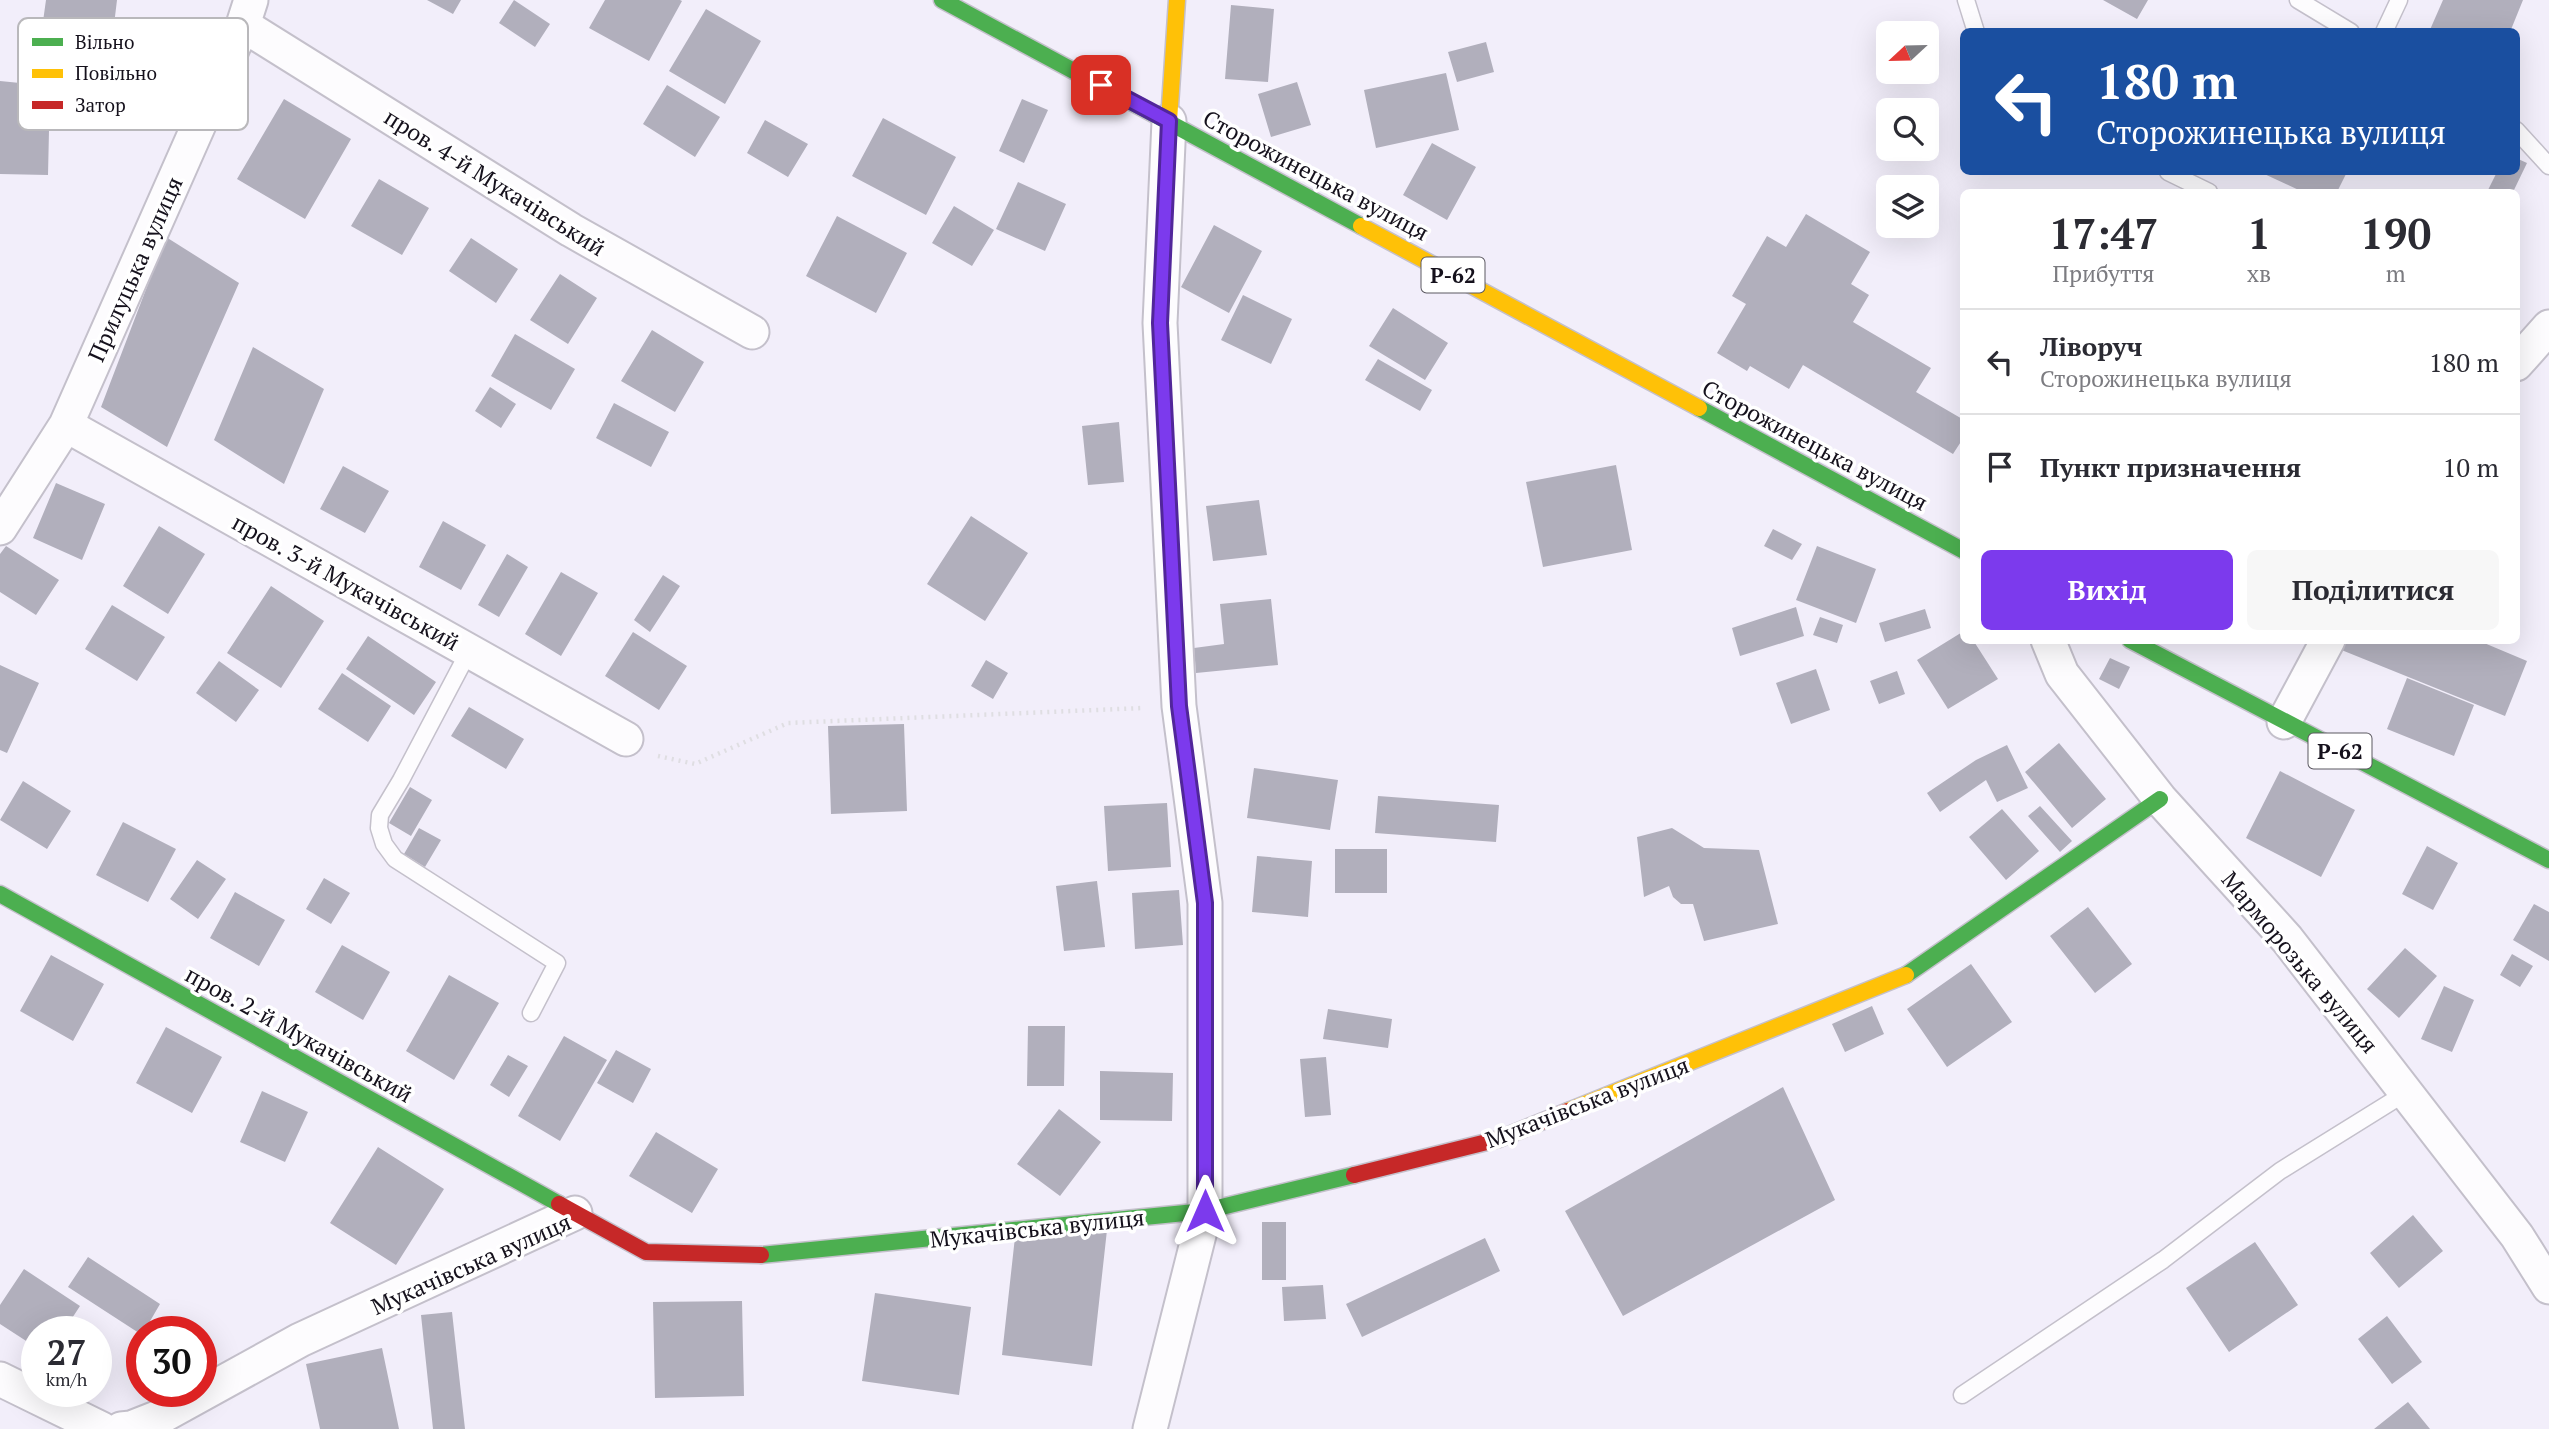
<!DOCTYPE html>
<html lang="uk">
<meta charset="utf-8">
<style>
:root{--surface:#fff;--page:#f7f7f7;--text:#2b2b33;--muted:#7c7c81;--line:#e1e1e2;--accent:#7c3aed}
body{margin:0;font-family:"PT Serif",serif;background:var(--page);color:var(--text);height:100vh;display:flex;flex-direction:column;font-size:26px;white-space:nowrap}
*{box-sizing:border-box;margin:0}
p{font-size:23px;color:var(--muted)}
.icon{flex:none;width:38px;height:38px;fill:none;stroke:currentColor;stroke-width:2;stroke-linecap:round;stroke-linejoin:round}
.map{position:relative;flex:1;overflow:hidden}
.details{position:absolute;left:1960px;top:189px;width:560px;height:455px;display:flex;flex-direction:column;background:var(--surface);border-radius:10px;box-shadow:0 7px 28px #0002}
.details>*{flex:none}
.hud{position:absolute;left:1960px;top:28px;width:560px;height:147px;border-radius:10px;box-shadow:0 7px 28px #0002;background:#1a4fa0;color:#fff;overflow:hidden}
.needle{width:46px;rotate:248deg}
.tools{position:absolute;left:1876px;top:21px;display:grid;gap:14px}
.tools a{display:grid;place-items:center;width:63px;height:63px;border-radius:10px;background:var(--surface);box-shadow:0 7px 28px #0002;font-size:35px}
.speed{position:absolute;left:21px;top:1316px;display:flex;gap:14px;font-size:35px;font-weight:700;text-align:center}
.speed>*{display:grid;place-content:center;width:91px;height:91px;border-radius:50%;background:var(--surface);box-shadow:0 7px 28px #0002;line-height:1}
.speed small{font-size:18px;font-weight:400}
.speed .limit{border:10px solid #d22;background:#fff;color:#111}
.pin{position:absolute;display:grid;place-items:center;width:60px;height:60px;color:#fff;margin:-30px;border-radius:14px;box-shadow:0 4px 10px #0006}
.me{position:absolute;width:77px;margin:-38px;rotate:0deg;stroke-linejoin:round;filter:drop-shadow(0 0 5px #0008)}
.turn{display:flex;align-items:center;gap:24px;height:147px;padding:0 21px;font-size:32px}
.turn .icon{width:91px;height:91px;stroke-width:2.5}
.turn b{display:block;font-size:49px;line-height:60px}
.eta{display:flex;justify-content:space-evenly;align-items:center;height:119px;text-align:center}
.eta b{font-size:42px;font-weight:600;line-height:49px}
.button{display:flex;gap:14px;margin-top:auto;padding:14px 21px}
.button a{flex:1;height:80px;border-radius:10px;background:var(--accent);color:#fff;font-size:28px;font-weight:600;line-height:80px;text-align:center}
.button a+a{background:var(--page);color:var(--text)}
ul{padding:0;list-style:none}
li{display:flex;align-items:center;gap:21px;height:105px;padding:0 21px;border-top:2px solid var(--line)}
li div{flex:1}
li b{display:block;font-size:26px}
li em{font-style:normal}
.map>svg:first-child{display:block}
</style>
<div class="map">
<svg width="2549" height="1429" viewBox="0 0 2549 1429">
<rect width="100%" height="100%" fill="#f2eefa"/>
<!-- building -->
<path fill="#b1afbc" d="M46,0H117L109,66L38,57Z
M427,0H461L453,14Z
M514,0L550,24L535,47L499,23Z
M605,0H680L682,1L649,61L589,28Z
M2103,0H2148L2137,19Z
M2443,0H2523L2510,32H2429Z
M1231,5L1274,9L1268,82L1225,79Z
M706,9L761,41L725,104L669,71Z
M1486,42L1494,72L1457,82L1448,52Z
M1446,73L1459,130L1376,148L1364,90Z
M0,81L50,86L48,175L0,174Z
M1297,82L1311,125L1271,137L1258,94Z
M667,85L720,117L695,157L643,124Z
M284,99L351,139L305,219L237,179Z
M1022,99L1048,110L1024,163L999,151Z
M883,118L956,157L926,215L852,176Z
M765,120L808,144L788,177L747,153Z
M1432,143L1476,167L1447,220L1403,195Z
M2516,158L2527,163L2513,192H2487L2497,172H2516Z
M2260,172H2347L2337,192H2303Z
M379,179L429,208L402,255L351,226Z
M1018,182L1066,204L1045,251L996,229Z
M954,206L994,230L972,266L932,243Z
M1806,214L1870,252L1851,284L1869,295L1853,322L1931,368L1916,392L1964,420V437L1953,454L1803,365L1789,389L1750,366L1747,371L1717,353L1746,304L1732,296L1767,236L1786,247Z
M837,216L907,253L876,313L806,276Z
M1214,225L1262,251L1229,313L1181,287Z
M166,237L239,283L167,447L101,407Z
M471,238L518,269L496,303L449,271Z
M560,274L597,298L568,344L530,320Z
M1243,295L1292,319L1271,364L1221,340Z
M1393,308L1448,343L1425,380L1369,346Z
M652,330L704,362L675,412L621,381Z
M515,334L575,369L551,410L491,376Z
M253,347L324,389L284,484L214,440Z
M1378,359L1432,390L1420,411L1365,380Z
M490,387L516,404L501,428L475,411Z
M614,403L669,432L651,467L596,438Z
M1119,422L1124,482L1088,485L1082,426Z
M1616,465L1632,550L1543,567L1526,482Z
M343,466L389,491L365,533L320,509Z
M56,483L105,504L82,560L33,538Z
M1259,500L1267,555L1213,561L1206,506Z
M971,516L1028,553L985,621L927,584Z
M443,521L486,545L461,590L419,567Z
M159,526L205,554L168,614L123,586Z
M1773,529L1802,544L1792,560L1764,546Z
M6,546L59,580L36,615L0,592V554Z
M1817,546L1876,569L1856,623L1796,600Z
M507,554L528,567L499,617L478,605Z
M561,572L598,593L561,656L525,634Z
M663,575L680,586L650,632L634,620Z
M271,586L324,621L281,688L227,653Z
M1271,599L1278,665L1196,673L1194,648L1224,644L1220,604Z
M112,605L165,637L137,681L85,649Z
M1796,607L1804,636L1740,656L1732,628Z
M1925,609L1931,628L1885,642L1879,623Z
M1820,617L1843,625L1837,643L1813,635Z
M1964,631V640H1973L1998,679L1948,709L1917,660Z
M633,632L687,666L659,710L605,676Z
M368,636L436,682L414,715L346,669Z
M2343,640H2477L2527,661L2505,716L2339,649Z
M2110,658L2130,667L2119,689L2099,679Z
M986,660L1008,673L993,699L971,686Z
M219,661L259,690L236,722L196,693Z
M0,665L39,683L7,753L0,750Z
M1816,669L1830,710L1791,724L1776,683Z
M1897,671L1905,694L1879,704L1870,681Z
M342,673L391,706L368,742L318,709Z
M2407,678L2474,705L2454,756L2387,729Z
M469,707L524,739L506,769L451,736Z
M904,724L907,811L831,814L828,726Z
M2059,743L2106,799L2072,828L2025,772Z
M2007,745L2028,788L1997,802L1986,780L1940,812L1927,793L1976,760Z
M1254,768L1338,780L1330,830L1247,818Z
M2280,771L2355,810L2321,877L2246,838Z
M23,781L71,811L47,849L0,820Z
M410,787L432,800L411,836L389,823Z
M1378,796L1499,805L1496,842L1375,833Z
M1167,803L1171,867L1108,871L1104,806Z
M2040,806L2072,841L2060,852L2028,816Z
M2002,809L2039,851L2006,880L1969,837Z
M123,822L176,849L148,902L96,875Z
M419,828L441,840L425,867L404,854Z
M1672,828L1704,848L1759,850L1778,924L1704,941L1693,904H1681L1673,897L1669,886L1644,897L1637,837Z
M2427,846L2458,863L2433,910L2402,894Z
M1335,849H1387V893H1335Z
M1257,856L1312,861L1308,917L1252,912Z
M197,860L226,879L198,919L170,899Z
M324,878L350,893L331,924L306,909Z
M1097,881L1105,947L1064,951L1056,886Z
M1179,890L1183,945L1135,949L1132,893Z
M235,892L285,920L259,966L210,938Z
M2534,904L2549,912V961L2513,940Z
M2088,907L2132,964L2095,993L2050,936Z
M342,945L390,972L363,1020L315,992Z
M2405,948L2437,976L2399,1018L2367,989Z
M2512,954L2533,966L2520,987L2500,975Z
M51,955L104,984L73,1041L20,1011Z
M1971,964L2012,1022L1947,1067L1907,1009Z
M449,975L499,1003L454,1080L406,1051Z
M2444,986L2474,1000L2452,1052L2421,1039Z
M1872,1006L1884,1034L1845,1052L1832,1024Z
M1328,1009L1392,1019L1388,1048L1323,1039Z
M1028,1026H1065L1064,1086H1027Z
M166,1027L222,1057L192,1113L136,1083Z
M564,1036L607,1060L560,1141L518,1116Z
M616,1050L651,1069L633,1103L597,1083Z
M508,1055L528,1066L509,1097L490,1085Z
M1326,1057L1331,1115L1305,1117L1300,1059Z
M1100,1071L1173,1073L1172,1121L1100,1120Z
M1783,1087L1835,1200L1623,1316L1565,1211Z
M262,1091L308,1112L285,1162L240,1142Z
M1059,1109L1101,1142L1060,1196L1017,1164Z
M656,1132L718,1169L692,1213L629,1176Z
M378,1147L444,1189L396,1265L330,1223Z
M2413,1215L2443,1251L2399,1288L2370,1253Z
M1262,1222H1286V1280H1262Z
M1107,1230L1092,1366L1002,1355L1015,1237Z
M1485,1238L1500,1271L1362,1337L1346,1304Z
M2255,1242L2298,1305L2229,1352L2186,1288Z
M88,1257L160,1304L142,1335L68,1287Z
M24,1269L80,1306L63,1332H37V1348L0,1324V1305Z
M1323,1285L1326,1319L1284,1321L1282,1287Z
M875,1293L971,1307L959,1395L862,1381Z
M742,1301L744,1396L655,1398L653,1302Z
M452,1312L465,1429H433L421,1315Z
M2387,1316L2422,1362L2392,1384L2358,1339Z
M382,1348L399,1429H320L306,1364Z
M2408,1402L2430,1429H2374Z"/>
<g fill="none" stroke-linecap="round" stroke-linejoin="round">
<!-- lane casing -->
<g stroke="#c4c0cb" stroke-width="19">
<path id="lane" d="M1966,0L1976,32
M2298,0L2351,32
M2384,32L2399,0
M2516,130L2549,166
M2168,172L2209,192
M469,651L401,780L380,815L379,828L384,844L395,859L557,963L531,1013
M1962,1395L2163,1260L2280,1171L2407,1092"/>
</g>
<!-- street casing -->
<g stroke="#c4c0cb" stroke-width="37">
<path id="street" d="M243,25L571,230L752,332
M2516,364L2549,327
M66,425L626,739
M0,528L66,425L243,25L251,0
M2048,640L2062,674L2160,799L2287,939L2517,1236L2549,1287
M2284,722L2328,640
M0,1379L102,1429
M121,1429L131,1428L164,1415L300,1340L575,1213
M1150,1429L1205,1211V903L1179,706L1160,323L1169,121"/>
</g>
<!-- fast casing -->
<g stroke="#c4c0cb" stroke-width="19">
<path id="fast" d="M942,0L1361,226
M1699,408L1964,551
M2130,640L2549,860
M0,894L559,1204
M1906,975L2160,799
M761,1255L1205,1211L1354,1175"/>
</g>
<!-- slow casing -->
<g stroke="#c4c0cb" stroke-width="19">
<path id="slow" d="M1169,121L1177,0
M1361,226L1699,408
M1568,1111L1906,975"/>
</g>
<!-- jam casing -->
<g stroke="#c4c0cb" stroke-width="19">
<path id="jam" d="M1354,1175L1499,1139L1568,1111
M559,1204L646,1252L761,1255"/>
</g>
<!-- path -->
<path stroke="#dfdee2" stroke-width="4.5" stroke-dasharray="2 5" stroke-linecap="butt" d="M658,756L695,764L788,723L1143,708"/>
<!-- lane -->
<use href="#lane" stroke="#fdfcfe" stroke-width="16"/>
<!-- street -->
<use href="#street" stroke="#fdfcfe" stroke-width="33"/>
<!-- fast -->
<use href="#fast" stroke="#4caf50" stroke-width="16"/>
<!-- slow -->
<use href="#slow" stroke="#ffc107" stroke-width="16"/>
<!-- jam -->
<use href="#jam" stroke="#c62828" stroke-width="16"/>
</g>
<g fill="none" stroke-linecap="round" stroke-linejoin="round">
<!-- route casing -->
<g stroke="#51269a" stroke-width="18">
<path id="route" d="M1101,85L1169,121L1160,323L1179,706L1205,903V1211"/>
</g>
<!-- route -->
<use href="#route" stroke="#7c3aed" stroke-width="12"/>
</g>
<g text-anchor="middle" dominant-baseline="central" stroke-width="7" stroke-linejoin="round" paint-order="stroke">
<!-- shield labels -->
<g fill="#fff" stroke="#5b5860" stroke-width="2">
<rect x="1421.5" y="257.5" width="63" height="35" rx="5"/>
<rect x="2308.5" y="733.5" width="63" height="35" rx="5"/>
</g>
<g font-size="21" font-weight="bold" fill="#15111c">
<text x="1453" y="275">Р-62</text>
<text x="2340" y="751">Р-62</text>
</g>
<!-- street labels -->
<g font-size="23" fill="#15111c" stroke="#fff">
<text transform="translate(1316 175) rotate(28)">Сторожинецька вулиця</text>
<text transform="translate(495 182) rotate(32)">пров. 4-й Мукачівський</text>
<text transform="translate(135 269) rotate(-66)">Прилуцька вулиця</text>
<text transform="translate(1815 445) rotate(28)">Сторожинецька вулиця</text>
<text transform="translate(346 582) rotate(29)">пров. 3-й Мукачівський</text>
<text transform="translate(2300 962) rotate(50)">Марморозька вулиця</text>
<text transform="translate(299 1034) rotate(29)">пров. 2-й Мукачівський</text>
<text transform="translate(1587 1102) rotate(-21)">Мукачівська вулиця</text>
<text transform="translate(1037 1228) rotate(-6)">Мукачівська вулиця</text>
<text transform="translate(471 1264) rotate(-24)">Мукачівська вулиця</text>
</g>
</g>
<!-- legend -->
<rect x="18" y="18" width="230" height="112" rx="10" fill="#fff" stroke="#b9b8bb" stroke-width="2"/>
<rect x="32" y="38" width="31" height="8" fill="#4caf50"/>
<rect x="32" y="69" width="31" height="9" fill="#ffc107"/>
<rect x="32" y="101" width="31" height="8" fill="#c62828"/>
<g font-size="19" fill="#15111c">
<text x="75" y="49">Вільно</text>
<text x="75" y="80">Повільно</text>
<text x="75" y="112">Затор</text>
</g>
</svg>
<div class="tools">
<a><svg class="needle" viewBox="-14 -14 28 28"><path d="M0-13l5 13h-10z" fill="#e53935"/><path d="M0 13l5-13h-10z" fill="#7c7c81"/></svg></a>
<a><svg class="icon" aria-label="search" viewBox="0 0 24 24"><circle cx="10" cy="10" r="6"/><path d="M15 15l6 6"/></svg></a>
<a><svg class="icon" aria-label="layers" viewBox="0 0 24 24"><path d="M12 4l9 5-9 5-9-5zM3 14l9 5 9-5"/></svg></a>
</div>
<div class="speed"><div>27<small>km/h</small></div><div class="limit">30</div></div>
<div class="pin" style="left:1101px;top:85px;background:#d93025"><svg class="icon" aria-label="arrive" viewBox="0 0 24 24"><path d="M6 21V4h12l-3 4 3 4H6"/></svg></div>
<svg class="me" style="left:1205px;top:1211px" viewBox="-20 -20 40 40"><path d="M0-17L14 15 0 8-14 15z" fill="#7c3aed" stroke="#fff" stroke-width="4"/></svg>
<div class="hud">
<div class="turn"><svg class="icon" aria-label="left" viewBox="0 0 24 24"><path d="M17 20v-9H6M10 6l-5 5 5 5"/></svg><div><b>180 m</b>Сторожинецька вулиця</div></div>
</div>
<section class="details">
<div class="eta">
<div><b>17:47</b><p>Прибуття</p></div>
<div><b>1</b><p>хв</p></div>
<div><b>190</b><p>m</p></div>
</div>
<ul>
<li><svg class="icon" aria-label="left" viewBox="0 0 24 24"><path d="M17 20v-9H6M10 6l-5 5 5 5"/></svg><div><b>Ліворуч</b><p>Сторожинецька вулиця</p></div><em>180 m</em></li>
<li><svg class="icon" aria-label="arrive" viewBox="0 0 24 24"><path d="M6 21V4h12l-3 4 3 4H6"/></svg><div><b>Пункт призначення</b></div><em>10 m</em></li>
</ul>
<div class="button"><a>Вихід</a><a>Поділитися</a></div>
</section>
</div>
